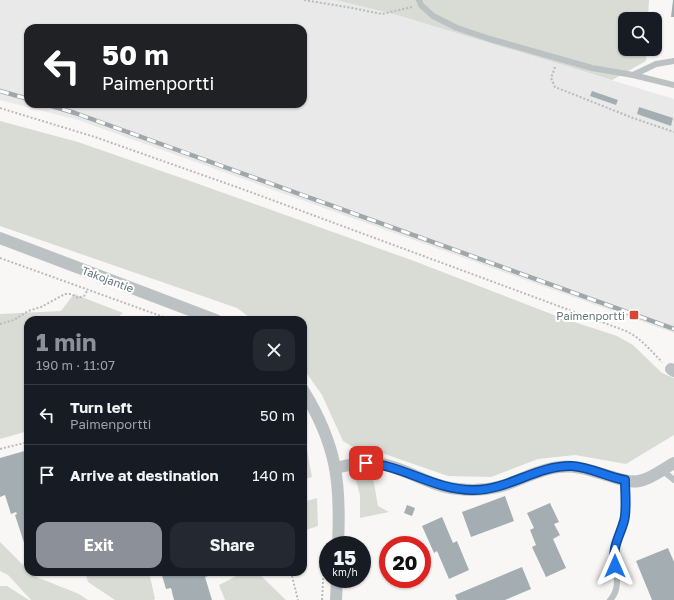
<!DOCTYPE html>
<meta charset="utf-8">
<style>
:root{--surface:#171b24;--page:#242831;--text:#f1f3f6;--muted:#9ea1a6;--line:#363941;--accent:#8c9099}
body{margin:0;font-family:"Golos Text",sans-serif;background:var(--page);color:var(--text);height:100vh;display:flex;flex-direction:column;font-size:15px;white-space:nowrap}
*{box-sizing:border-box;margin:0}
p{font-size:13px;color:var(--muted)}
.icon{flex:none;width:22px;height:22px;fill:none;stroke:currentColor;stroke-width:2;stroke-linecap:round;stroke-linejoin:round}
.map{position:relative;flex:1;overflow:hidden}
.details{position:absolute;left:24px;top:316px;width:283px;height:260px;display:flex;flex-direction:column;background:var(--surface);border-radius:12px;box-shadow:0 1px 3px #0004}
.details>*{flex:none}
.top-card{position:absolute;left:24px;top:24px;width:283px;height:84px;border-radius:12px;box-shadow:0 1px 3px #0004;background:#202124;color:#fff;overflow:hidden}
.controls{position:absolute;left:618px;top:12px;display:grid;gap:8px}
.controls a{display:grid;place-items:center;width:44px;height:44px;border-radius:8px;background:var(--surface);box-shadow:0 1px 3px #0004;font-size:20px}
.speed{position:absolute;left:319px;top:536px;display:flex;gap:8px;font-size:20px;font-weight:700;text-align:center}
.speed>*{display:grid;place-content:center;width:52px;height:52px;border-radius:50%;background:var(--surface);box-shadow:0 1px 3px #0004;line-height:1}
.speed small{font-size:10px;font-weight:400}
.speed .limit{border:6px solid #d22;background:#fff;color:#111}
.pin{position:absolute;display:grid;place-items:center;width:34px;height:34px;color:#fff;margin:-17px;border-radius:8px;box-shadow:0 2px 6px #0006}
.me{position:absolute;width:44px;margin:-22px;rotate:0deg;stroke-linejoin:round;filter:drop-shadow(0 0 3px #0008)}
.turn{display:flex;align-items:center;gap:14px;height:84px;padding:0 12px;font-size:18px}
.turn .icon{width:52px;height:52px;stroke-width:2.5}
.turn b{display:block;font-size:28px;line-height:34px}
.round{display:grid;place-items:center;flex:none;width:42px;height:42px;border-radius:12px;background:var(--page)}
.overview{display:flex;align-items:center;justify-content:space-between;height:68px;padding:0 12px}
h1{font-size:24px;font-weight:700;line-height:30px;color:var(--accent)}
.cta{display:flex;gap:8px;margin-top:auto;padding:8px 12px}
.cta a{flex:1;height:46px;border-radius:12px;background:var(--accent);color:#fff;font-size:16px;font-weight:700;line-height:46px;text-align:center}
.cta a+a{background:var(--page);color:var(--text)}
ul{padding:0;list-style:none}
li{display:flex;align-items:center;gap:12px;height:60px;padding:0 12px;border-top:1px solid var(--line)}
li div{flex:1}
li b{display:block;font-size:15px}
li em{font-style:normal}
.map>svg:first-child{display:block}
</style>
<div class="map">
<svg width="674" height="600" viewBox="0 0 674 600">
<rect width="100%" height="100%" fill="#f8f7f5"/>
<!-- built -->
<path fill="#e8e9e8" fill-rule="evenodd" d="M0,0H336L397,15L674,99V333L78,120L0,100ZM28,28H303V104H28Z"/>
<!-- green -->
<path fill="#d8dcd5" d="M336,0H649L648,19H625V49H647L646,61L612,80L397,15Z
M0,121L78,142L193,182L414,261L559,317L617,336L633,345L662,373L674,378V435L626,464L575,455L538,459L491,477L448,476L379,452H361L343,441L322,395L303,368V320H253L237,308L0,226Z
M74,294L123,313L114,320H28V431L0,439V314L61,311Z
M303,429L312,477L303,480Z
M370,470L374,483L378,506L389,512L360,518V495L354,473Z
M317,498L318,526L303,531V502Z
M0,542L28,570V572H30L34,576L79,594L88,600H31L8,575L0,571Z
M85,572H149L155,599L153,600H115L88,582Z
M244,572H257L286,600H225L219,585Z
M0,586H7L29,600H0Z"/>
<!-- building -->
<path fill="#a4aeb2" d="M673,0H674V17H671Z
M592,91L618,100L616,105L590,96Z
M639,107L673,118L671,126L637,114Z
M28,450V555L15,515L17,514L16,512L11,514L5,495L0,497V458Z
M505,496L514,521L471,537L462,512Z
M550,503L559,522L554,524L560,535L553,539L566,568L546,577L532,547L536,545L530,530L534,528L527,513Z
M407,505L415,508L412,516L404,513Z
M442,517L453,543L457,541L469,570L449,579L437,551L434,553L422,526Z
M668,548L674,562V600H652L636,561Z
M522,567L531,589L505,600H457L455,595Z
M161,572H219L205,577L212,600H174L171,588L166,589Z"/>
<g fill="none" stroke-linecap="round" stroke-linejoin="round">
<!-- path -->
<path stroke="#b7bbbd" stroke-width="2" stroke-dasharray="2 2" stroke-linecap="butt" d="M304,0L352,8L382,14L412,7
M555,67L551,78L555,87L633,118L674,132
M0,108L95,137L245,190L626,331C641,338 651,351 662,362
M0,258L172,320
M0,324L14,320L28,311L41,307L65,294H71L78,298L84,296L88,289
M0,449L28,442
M291,572L298,600
M322,600L325,546"/>
<!-- service -->
<path stroke="#bcc2c4" stroke-width="6" d="M419,0L421,5L433,16L457,28L490,39L592,68L633,75L674,85
M633,75L656,64L674,61
M662,470L674,480
M610,600C622,588 615,570 614,556C613,543 621,532 624,521C627,511 625,491 625,480"/>
<!-- minor -->
<path stroke="#bcc2c4" stroke-width="12" d="M0,238L216,320
M671,369L674,371
M303,390C337,445 341,483 338,545
M336,468C348,465 362,462 375,463C404,466 429,487 459,489C472,491 485,490 498,487C519,482 537,469 559,467C576,465 590,470 606,475C617,478 628,483 639,481C651,479 663,469 674,463
M336,600L337,579"/>
<!-- rail casing -->
<g stroke="#9fa7ab" stroke-width="4.5">
<path id="rail" d="M0,91L28,99
M45,104L75,113L674,329"/>
</g>
<!-- rail -->
<use href="#rail" stroke="#fff" stroke-width="3" stroke-dasharray="9" stroke-linecap="butt"/>
</g>
<g fill="none" stroke-linecap="round" stroke-linejoin="round">
<!-- route casing -->
<g stroke="#114b97" stroke-width="10">
<path id="route" d="M366,463C403,465 434,490 472,490C507,491 537,465 572,466C590,467 607,477 625,480C625,491 627,511 624,521C619,539 612,545 615,566"/>
</g>
<!-- route -->
<use href="#route" stroke="#1a73e8" stroke-width="7"/>
</g>
<!-- markers -->
<rect fill="#d84634" stroke="#fff" stroke-width="1.5" x="629" y="310" width="10" height="10" rx="2"/>
<g text-anchor="middle" dominant-baseline="central" stroke-width="4" stroke-linejoin="round" paint-order="stroke">
<!-- street labels -->
<g font-size="11" fill="#65767e" stroke="#fff">
<text transform="translate(108 279) rotate(21)">Takojantie</text>
</g>
<!-- poi labels -->
<g font-size="11" fill="#65767e" stroke="#fff" text-anchor="end">
<text x="625" y="315">Paimenportti</text>
</g>
</g>
</svg>
<div class="controls">
<a><svg class="icon" aria-label="search" viewBox="0 0 24 24"><circle cx="10" cy="10" r="6"/><path d="M15 15l6 6"/></svg></a>
</div>
<div class="speed"><div>15<small>km/h</small></div><div class="limit">20</div></div>
<div class="pin" style="left:366px;top:463px;background:#d93025"><svg class="icon" aria-label="arrive" viewBox="0 0 24 24"><path d="M6 21V4h12l-3 4 3 4H6"/></svg></div>
<svg class="me" style="left:615px;top:566px" viewBox="-20 -20 40 40"><path d="M0-17L14 15 0 8-14 15z" fill="#1a73e8" stroke="#fff" stroke-width="4"/></svg>
<div class="top-card">
<div class="turn"><svg class="icon" aria-label="left" viewBox="0 0 24 24"><path d="M17 20v-9H6M10 6l-5 5 5 5"/></svg><div><b>50 m</b>Paimenportti</div></div>
</div>
<section class="details">
<div class="overview"><div><h1>1 min</h1><p>190 m · 11:07</p></div><a class="round"><svg class="icon" aria-label="close" viewBox="0 0 24 24"><path d="M6 6l12 12M18 6L6 18"/></svg></a></div>
<ul>
<li><svg class="icon" aria-label="left" viewBox="0 0 24 24"><path d="M17 20v-9H6M10 6l-5 5 5 5"/></svg><div><b>Turn left</b><p>Paimenportti</p></div><em>50 m</em></li>
<li><svg class="icon" aria-label="arrive" viewBox="0 0 24 24"><path d="M6 21V4h12l-3 4 3 4H6"/></svg><div><b>Arrive at destination</b></div><em>140 m</em></li>
</ul>
<div class="cta"><a>Exit</a><a>Share</a></div>
</section>
</div>
